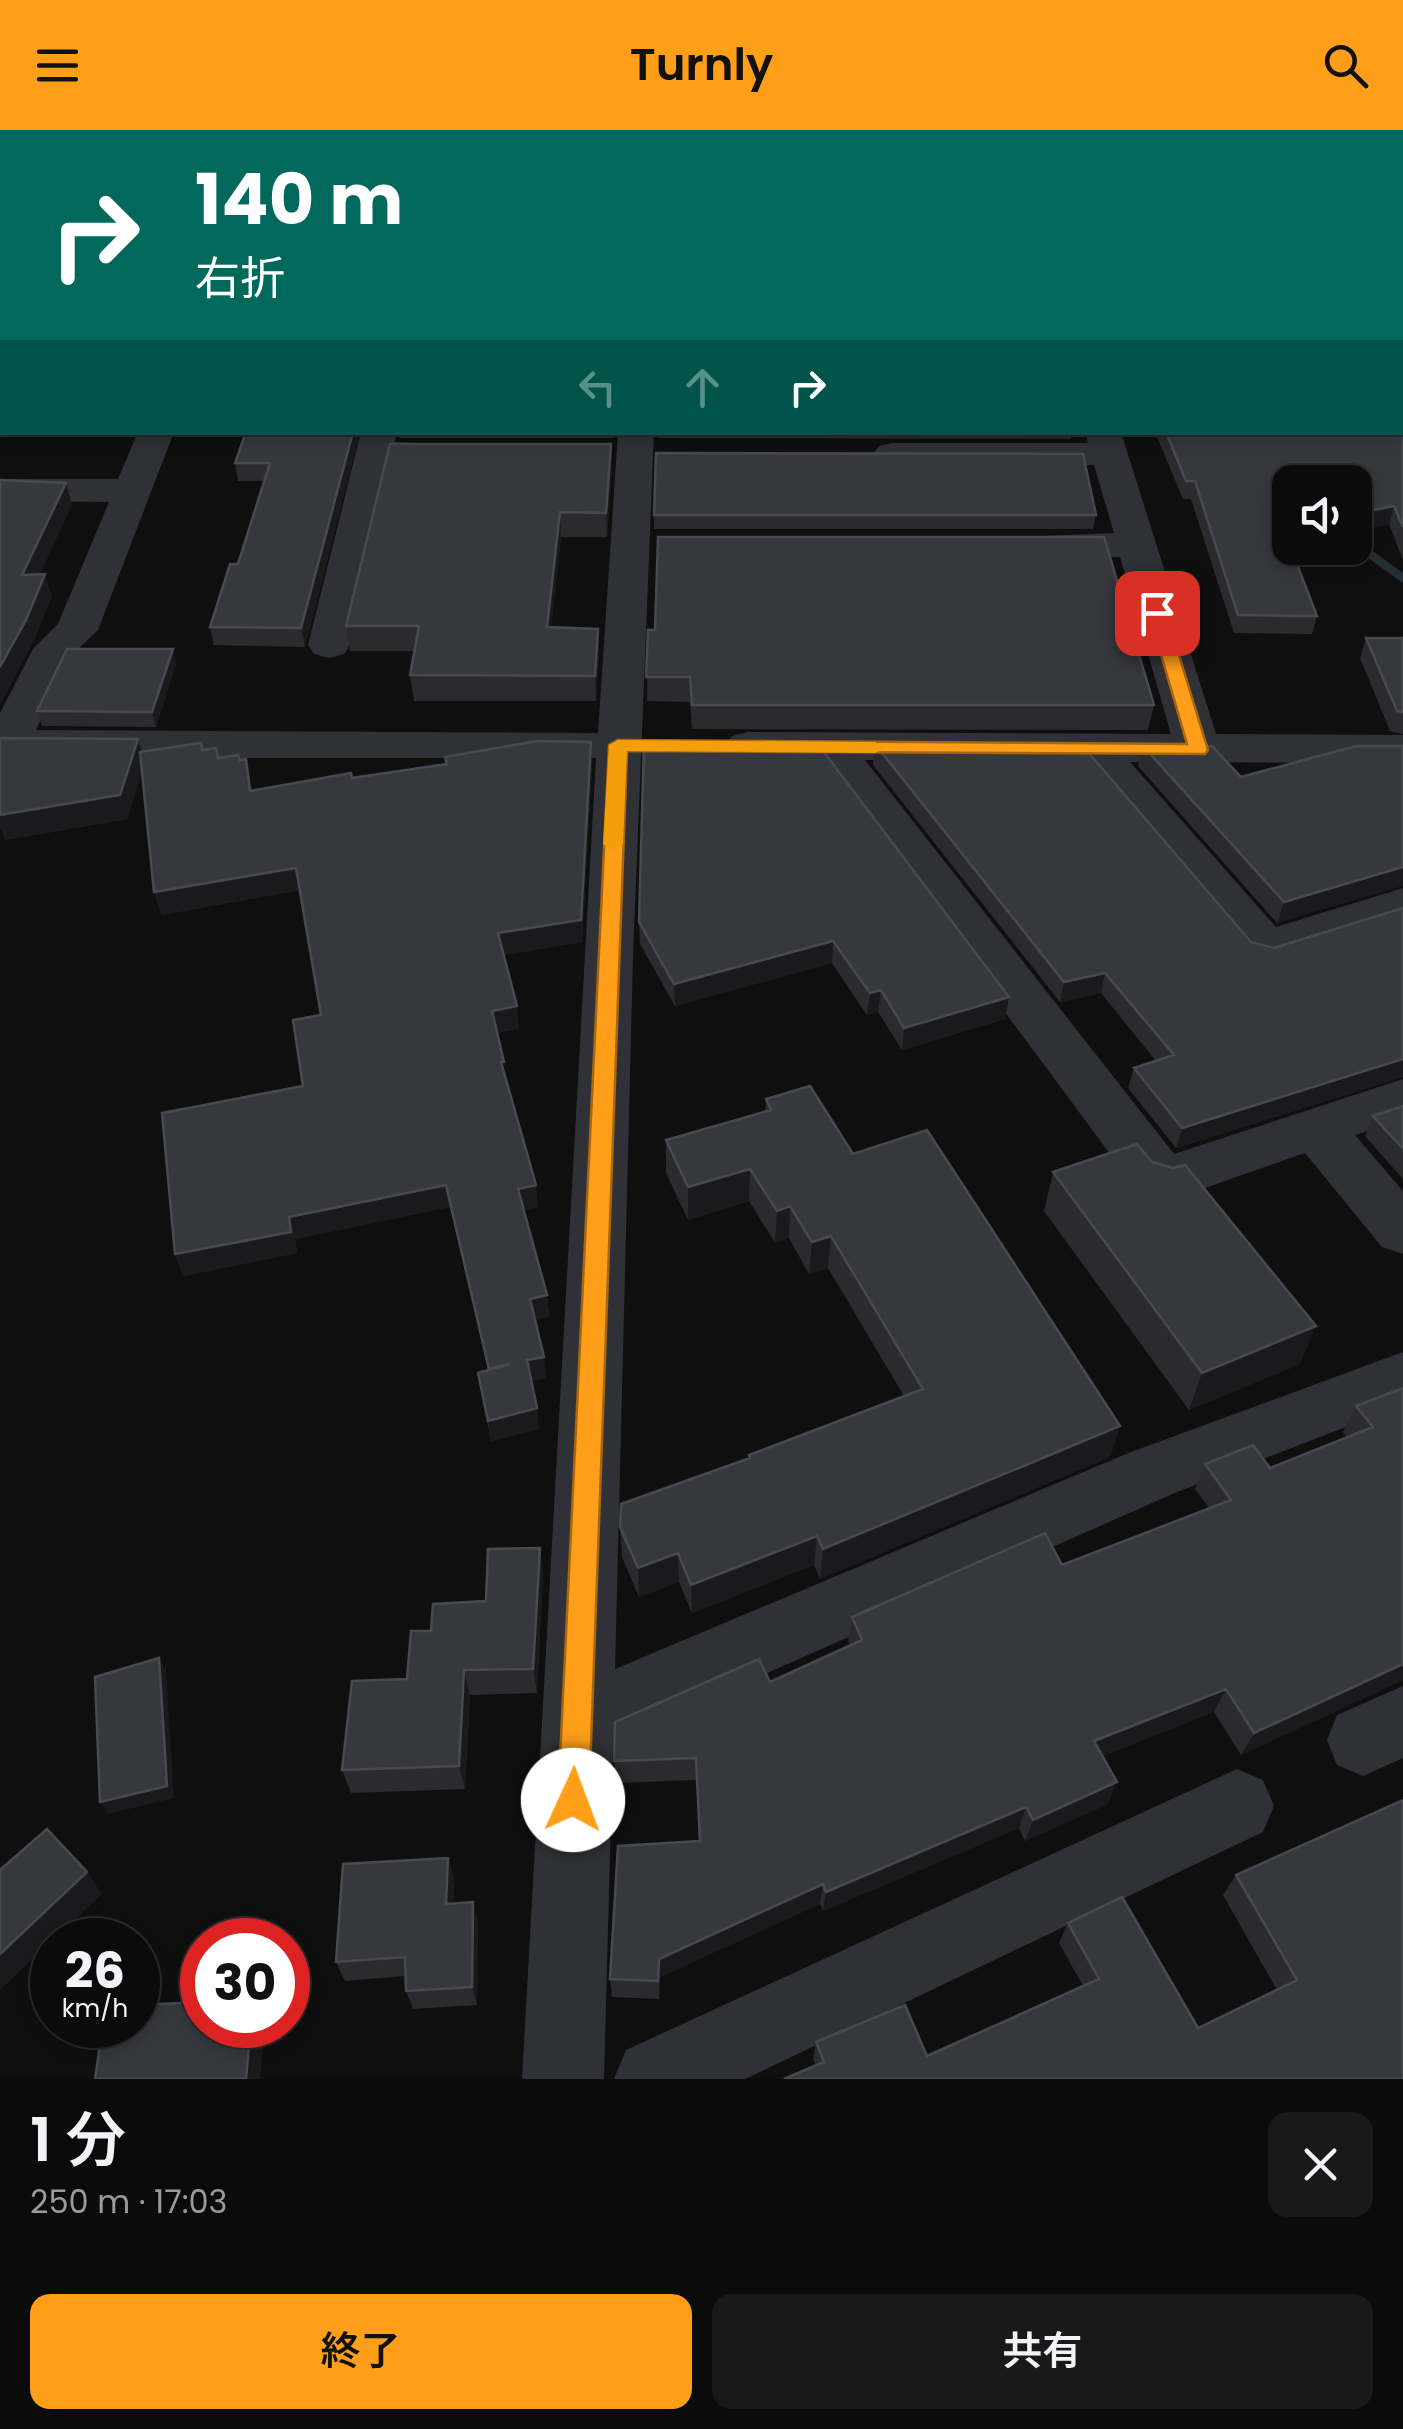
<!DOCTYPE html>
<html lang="ja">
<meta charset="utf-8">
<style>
:root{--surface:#0b0b0c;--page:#19191a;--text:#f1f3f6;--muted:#9a9b9d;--line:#2b2b2d;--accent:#ff9e18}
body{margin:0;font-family:Poppins,"Noto Sans JP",sans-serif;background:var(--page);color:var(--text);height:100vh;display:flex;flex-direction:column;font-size:38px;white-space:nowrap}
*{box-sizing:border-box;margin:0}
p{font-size:32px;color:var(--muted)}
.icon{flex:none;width:55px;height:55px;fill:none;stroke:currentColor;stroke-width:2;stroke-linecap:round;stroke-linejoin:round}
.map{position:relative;height:1949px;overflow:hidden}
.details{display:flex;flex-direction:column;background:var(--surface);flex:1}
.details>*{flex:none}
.top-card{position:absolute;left:0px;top:0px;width:1405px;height:305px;box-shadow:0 5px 15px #0003,0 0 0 2px var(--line);background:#00695c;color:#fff;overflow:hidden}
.controls{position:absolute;left:1272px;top:335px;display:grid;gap:20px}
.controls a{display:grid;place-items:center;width:100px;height:100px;border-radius:20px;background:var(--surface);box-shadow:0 5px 15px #0003,0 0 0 2px var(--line);font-size:50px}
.speed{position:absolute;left:30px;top:1788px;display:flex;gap:20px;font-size:50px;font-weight:700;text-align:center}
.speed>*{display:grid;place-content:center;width:130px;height:130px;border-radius:50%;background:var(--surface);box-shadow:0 5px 15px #0003,0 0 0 2px var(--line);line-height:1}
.speed small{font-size:25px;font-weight:400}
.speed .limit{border:15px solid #d22;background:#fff;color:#111}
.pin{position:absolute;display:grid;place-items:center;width:85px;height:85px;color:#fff;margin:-42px;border-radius:20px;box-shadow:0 5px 15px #0006}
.me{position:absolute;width:110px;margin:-55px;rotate:2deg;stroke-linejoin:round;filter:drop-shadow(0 0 8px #0008)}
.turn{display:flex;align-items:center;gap:35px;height:210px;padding:0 30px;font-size:45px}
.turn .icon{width:130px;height:130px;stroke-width:2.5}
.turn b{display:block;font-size:70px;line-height:85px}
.lanes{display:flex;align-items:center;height:95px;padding:0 30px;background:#0003;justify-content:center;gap:50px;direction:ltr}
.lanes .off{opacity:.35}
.round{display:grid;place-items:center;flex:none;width:105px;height:105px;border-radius:20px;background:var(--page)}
.head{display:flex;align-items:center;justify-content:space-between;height:170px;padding:0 30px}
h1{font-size:60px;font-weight:600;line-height:75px}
.cta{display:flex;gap:20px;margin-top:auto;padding:20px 30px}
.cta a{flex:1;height:115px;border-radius:20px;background:var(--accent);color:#111;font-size:40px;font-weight:600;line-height:115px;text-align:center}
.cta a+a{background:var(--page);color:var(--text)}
header{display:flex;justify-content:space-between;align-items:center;height:130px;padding:0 30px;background:var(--accent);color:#111;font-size:45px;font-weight:600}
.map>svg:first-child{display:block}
</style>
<header><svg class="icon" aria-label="menu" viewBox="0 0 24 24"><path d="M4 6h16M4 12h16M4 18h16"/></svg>Turnly<svg class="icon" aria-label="search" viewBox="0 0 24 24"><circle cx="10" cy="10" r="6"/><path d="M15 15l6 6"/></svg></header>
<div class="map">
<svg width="1403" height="1949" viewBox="0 0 1403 1949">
<rect width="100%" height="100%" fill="#0f0f10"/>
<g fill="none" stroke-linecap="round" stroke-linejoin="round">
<!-- stream -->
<path fill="#242f35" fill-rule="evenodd" d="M1355,408L1403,443V453L1354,418Z"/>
<!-- minor -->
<path fill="#303136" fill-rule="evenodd" d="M138,302H174L98,500L72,525L36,600L598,603L618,302H654L633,826L615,1539L1131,1322L1403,1222V1275L1177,1362L613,1611L604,1949H522L596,628H0V583L33,519L58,494L109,372L0,371V349H118Z
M361,302H397L395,312L474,316L480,324L474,332L390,334L350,515L344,524L329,528L314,524L308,515Z
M1085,302H1121L1216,604L1403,605V633L1130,632L1276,797L1403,758V792L1266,835L1248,830L1080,631L865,630L1174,1024L1403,949V990L1355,1005L1403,1061V1124L1382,1117L1305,1023L1162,1073L1142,1067L818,630H748L732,626L725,616L732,606L748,602L1171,604L1120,427H1032L1018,423L1012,415L1018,407L1114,403L1094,335H892L879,332L873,324L879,316L892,313H1088Z
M1403,1556V1628L1363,1646L1337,1635L1327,1610L1337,1585Z
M1237,1639L1263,1650L1274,1676L1263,1702L745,1949H614L626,1920Z"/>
</g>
<!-- wall -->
<path fill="#2b2b2f" d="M0,0H70L68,2H2V74H0Z
M1403,0V430L1389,394L1355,401V352L1290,414L1317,486L1312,504L1234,503L1191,369H1183L1155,302H1402Z
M0,189H2V278H0Z
M185,302H360L305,517L214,515L210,497L238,434L264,351H238L235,333L246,303Z
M398,302H616L614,308H400Z
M656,302H1072L1071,309L658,308Z
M612,338L607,407H561L551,497L598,499L599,525L596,571H414L410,545L415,521H350L346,496Z
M654,385H1096L1093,399H654Z
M648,500L1154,575L1148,600L692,599L690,572L647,571Z
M1366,508H1403V604L1390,601L1360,528Z
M176,534L156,597L42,596L37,581Z
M591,612L592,634L582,812L503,825L519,898L497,903L506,951L538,1077L524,1080L547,1165L549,1186L535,1190L546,1248L531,1251L539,1299L491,1311L478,1243L488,1240L450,1077L295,1109L297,1123L183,1146L303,956L321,885L300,760L161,785L142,641L127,689L5,710L2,700L142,622L216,618L219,628L240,630L246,629L252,660L446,634L445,627Z
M644,612L1009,867L1005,889L902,920L878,882L867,885L832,833L675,876L640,814L639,792Z
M875,614L1251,812L1274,818L1403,778V947L1176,1018L1128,958L1134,938L1156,931L1101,863L1060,872L873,635Z
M1143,616L1241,647L1403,616L1277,793L1138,636Z
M766,969L853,1024L1120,1296L1110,1327L820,1449L814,1435L692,1483L679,1452L639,1467L622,1427L620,1397L749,1329V1325L904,1266L828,1138L809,1144L789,1108L775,1113L749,1071L688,1090L666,1043V1010L765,981Z
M1403,976V1049L1365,1006L1373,986Z
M1053,1042L1300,1234L1189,1280L1044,1081Z
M1403,1258V1550L1241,1625L1214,1582L1102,1626L1108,1674L1025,1711L1019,1698L823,1781L820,1774L660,1847L659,1869L612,1867L610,1849L699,1711L696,1650L616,1653L614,1631L770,1552L850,1515L848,1511L852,1487L1062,1435L1209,1378L1195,1359L1205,1334L1270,1338L1347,1307L1343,1302L1356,1276Z
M540,1418L543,1444L537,1563L470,1565L465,1659L351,1663L342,1640L407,1549L431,1501L486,1471Z
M448,1728L454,1748L453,1774L478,1791L477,1875L413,1879L406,1861L405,1846L345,1851L336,1832Z
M1236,1745L1403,1949L816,1936L813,1929L816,1912L927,1926L1083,1856L1059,1813L1068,1793L1198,1898L1277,1860L1223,1765Z"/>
<!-- shaded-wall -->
<path fill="#1a1a1d" d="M55,0H70L68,2H54Z
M353,302H360L305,517L301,498Z
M611,314L612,338L607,407L606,383Z
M66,353L72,375L29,468L22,445Z
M1394,376L1389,394L1355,401V384Z
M560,382L561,407L548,522L547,497Z
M1290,397V414L1283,398Z
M45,444L52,467L33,513L0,575V537Z
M598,499L599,525L596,571L595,546Z
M173,519L176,534L156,597L152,582Z
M138,609L145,632L127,689L5,710L2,700H0V685Z
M591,612L592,634L582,812L500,826L498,803Z
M1403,737V756L1277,793L1284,772Z
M296,738L301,760L161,785L154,762Z
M833,811L832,833L675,876L674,854Z
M1105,843L1101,863L1060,872L1064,852Z
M881,860L878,882L867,885L870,863Z
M1009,867L1005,889L902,920L904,898Z
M517,876L519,898L495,903L492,881Z
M1403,929V947L1176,1018L1182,998Z
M750,1039L749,1071L688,1090V1057Z
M446,1055L450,1077L295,1109L297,1123L183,1146L175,1124L289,1087Z
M536,1055L538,1077L521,1081L518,1059Z
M790,1076L789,1108L775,1113L777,1081Z
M831,1106L828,1138L809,1144L812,1112Z
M547,1165L549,1186L533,1190L530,1169Z
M1316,1196L1300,1234L1189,1280L1202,1243Z
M544,1227L546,1248L529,1251L527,1230Z
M537,1278L539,1299L491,1311L488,1291Z
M1120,1296L1110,1327L820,1449L823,1419Z
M817,1406L814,1435L692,1483L691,1455Z
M540,1418L543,1444L537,1563L533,1539Z
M678,1423L679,1452L639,1467L638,1438Z
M159,1528L166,1541L174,1668L108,1684L100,1672Z
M1403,1534V1550L1241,1625L1254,1603Z
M464,1540L470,1565L465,1659L459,1636Z
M1226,1559L1214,1582L1085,1633L1094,1611Z
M1117,1652L1108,1674L1025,1711L1033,1690Z
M1026,1677L1019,1698L823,1781L826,1762Z
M448,1728L454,1748L452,1794L446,1774Z
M87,1742L102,1764L0,1860V1824Z
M823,1754L820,1774L660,1847L659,1869V1829Z
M473,1772L478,1791L477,1875L472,1857Z
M251,1895H265L260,1949H246Z"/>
<!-- building -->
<path fill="#37383d" stroke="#474a50" stroke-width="2.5" d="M0,0H55L54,2H2V54H0Z
M225,0H1403V397L1394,376L1355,384V352H1290V397L1283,398L1317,486L1238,485L1195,351H1186L1166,302H1402V2H224Z
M0,189H2V260H0Z
M246,302H353L301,498L210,497L230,434H238L270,333H235Z
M390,314H611L606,383L560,382L547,497L598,499L595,546L410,545L419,496H346Z
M656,323L1083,324L1096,385H654Z
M0,350L66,353L22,445L45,444L26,490L0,537Z
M658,407H1104L1154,575H692L690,547H646L648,500H655Z
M1366,508H1403V582L1397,581Z
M67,519H173L152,582L37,581Z
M0,608L138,609L120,665L0,685Z
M537,611L591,612L581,790L498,803L517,876L492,881L504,932H501L536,1055L518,1059L547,1165L530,1169L544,1227L527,1230L537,1278L488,1291L478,1243L510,1234L489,1239L446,1055L289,1087L291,1102L175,1124L162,983L303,956L293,890L321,885L296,738L154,762L140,622L201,613L202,620L216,618L218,628L238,625L240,630L246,629L250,661L351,643L352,648L447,634L445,627Z
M644,612L817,613L1009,867L904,898L881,860L870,863L833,811L674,854L639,792Z
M875,614L1082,615L1251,812L1274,818L1403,778V929L1182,998L1134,938L1174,925L1105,843L1064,852Z
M1143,616H1163L1165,623L1212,616L1241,647L1356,616H1403V737L1284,772Z
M810,956L853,1024L927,1000L1120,1296L823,1419L817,1406L691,1455L678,1423L638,1438L620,1397L621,1374L750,1328L749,1325L923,1259L831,1106L812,1112L790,1076L777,1081L750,1039L688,1057L666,1010L771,980L766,969Z
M1403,976V1019L1373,986Z
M1137,1014L1152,1032L1173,1038L1185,1035L1316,1196L1202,1243L1053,1042Z
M1403,1258V1534L1254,1603L1226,1559L1094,1611L1117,1652L1033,1690L1026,1677L826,1762L823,1754L659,1829L658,1851L610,1849L618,1716L700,1711L696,1628L614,1631L615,1592L759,1529L770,1552L862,1510L852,1487L1045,1403L1062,1435L1231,1370L1205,1334L1253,1315L1270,1338L1373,1297L1356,1276Z
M540,1418L533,1539L464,1540L459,1636L342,1640L352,1551L407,1549L411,1501H431L433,1474L486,1471L488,1419Z
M159,1528L167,1656L100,1672L95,1547Z
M1403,1670V1949H784L824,1932L816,1912L905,1875L927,1926L1099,1849L1068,1793L1122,1767L1198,1898L1297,1850L1236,1745Z
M47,1699L87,1742L0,1824V1740Z
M448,1728L446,1774L473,1772L472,1857L406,1861L405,1827L336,1832L343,1734Z
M202,1872V1895H251L246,1949H95L103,1895H138V1875Z"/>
<!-- route -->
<path fill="#ff9e18" stroke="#a66710" stroke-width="2.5" d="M1157,478L1166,483L1208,620L1205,624L627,621L589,1670L584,1681L573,1686L562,1681L558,1670L609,615L618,610L1187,614L1149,483Z"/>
<!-- slow -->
<path fill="#f59e0b" d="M618,610L875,612L885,618L875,623L627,621L623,714L613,720L603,714L609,615Z"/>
</svg>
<div class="controls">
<a><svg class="icon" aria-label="sound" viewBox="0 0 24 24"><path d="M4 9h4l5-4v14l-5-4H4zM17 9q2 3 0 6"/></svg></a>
</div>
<div class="speed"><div>26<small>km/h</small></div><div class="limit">30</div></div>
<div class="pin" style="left:1157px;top:483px;background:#d93025"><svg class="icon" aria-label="arrive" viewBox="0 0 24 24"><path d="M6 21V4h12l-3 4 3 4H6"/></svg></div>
<svg class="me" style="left:573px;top:1670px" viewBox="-20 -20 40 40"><circle r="19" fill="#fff"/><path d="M0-13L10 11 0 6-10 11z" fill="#ff9e18"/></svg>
<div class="top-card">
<div class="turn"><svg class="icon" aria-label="right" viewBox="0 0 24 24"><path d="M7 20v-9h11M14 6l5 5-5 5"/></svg><div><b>140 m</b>右折</div></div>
<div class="lanes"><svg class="icon off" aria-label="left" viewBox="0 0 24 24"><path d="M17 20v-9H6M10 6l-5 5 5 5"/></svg><svg class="icon off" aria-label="ahead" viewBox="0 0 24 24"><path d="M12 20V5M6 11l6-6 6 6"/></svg><svg class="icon" aria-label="right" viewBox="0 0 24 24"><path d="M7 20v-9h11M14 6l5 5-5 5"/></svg></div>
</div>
</div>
<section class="details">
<div class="head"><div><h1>1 分</h1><p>250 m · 17:03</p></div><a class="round"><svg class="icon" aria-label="close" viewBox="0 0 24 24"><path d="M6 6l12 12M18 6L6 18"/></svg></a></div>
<div class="cta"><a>終了</a><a>共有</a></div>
</section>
